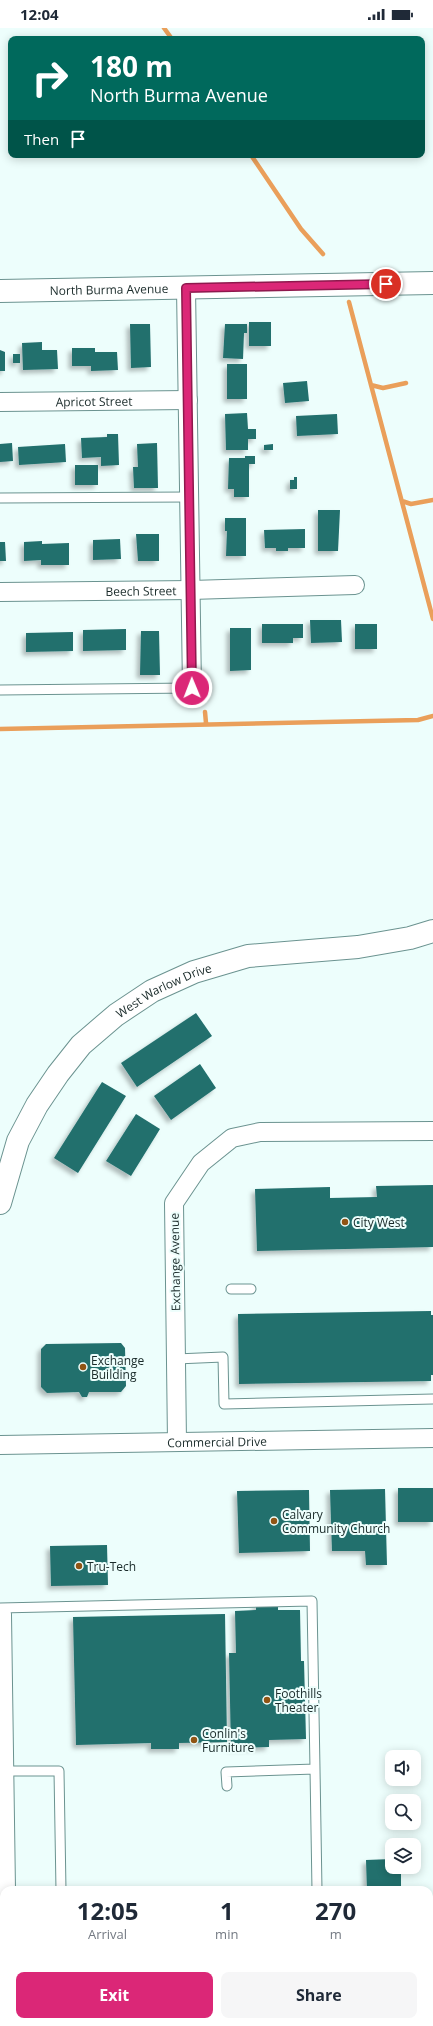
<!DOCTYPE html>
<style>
:root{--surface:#fff;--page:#f6f6f7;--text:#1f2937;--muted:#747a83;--accent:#db2777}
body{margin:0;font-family:"Open Sans",sans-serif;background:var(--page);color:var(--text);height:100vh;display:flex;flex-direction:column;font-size:15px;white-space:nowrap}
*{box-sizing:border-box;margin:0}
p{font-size:13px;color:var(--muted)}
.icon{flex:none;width:22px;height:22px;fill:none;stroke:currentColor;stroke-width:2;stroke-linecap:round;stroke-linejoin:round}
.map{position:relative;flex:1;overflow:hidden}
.side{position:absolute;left:0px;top:1858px;width:433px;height:140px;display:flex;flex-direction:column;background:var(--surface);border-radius:12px 12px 0 0;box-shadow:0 2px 10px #0003}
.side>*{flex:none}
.top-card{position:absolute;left:8px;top:8px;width:417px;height:122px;border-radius:8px;box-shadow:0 2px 10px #0003;background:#00695c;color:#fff;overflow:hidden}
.fabs{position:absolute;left:385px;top:1722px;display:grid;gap:8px}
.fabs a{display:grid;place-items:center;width:36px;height:36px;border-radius:8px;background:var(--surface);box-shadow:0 2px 10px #0003;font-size:20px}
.pin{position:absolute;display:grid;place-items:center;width:34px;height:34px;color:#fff;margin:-17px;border:2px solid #fff;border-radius:50%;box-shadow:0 1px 4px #0007}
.me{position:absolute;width:44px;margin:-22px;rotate:359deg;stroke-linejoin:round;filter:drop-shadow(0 0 3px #0008)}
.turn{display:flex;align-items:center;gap:14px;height:84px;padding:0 16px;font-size:18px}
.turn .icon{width:52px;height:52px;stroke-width:2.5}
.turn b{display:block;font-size:28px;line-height:34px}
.then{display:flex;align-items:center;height:38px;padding:0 16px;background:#0003;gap:8px;font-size:15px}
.eta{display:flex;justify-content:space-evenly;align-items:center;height:68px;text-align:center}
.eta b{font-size:24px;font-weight:700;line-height:28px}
.button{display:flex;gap:8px;margin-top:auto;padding:8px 16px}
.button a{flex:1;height:46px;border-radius:8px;background:var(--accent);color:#fff;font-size:16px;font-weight:700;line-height:46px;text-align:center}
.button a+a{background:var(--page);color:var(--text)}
.status{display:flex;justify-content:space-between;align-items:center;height:28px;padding:0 20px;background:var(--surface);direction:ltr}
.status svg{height:11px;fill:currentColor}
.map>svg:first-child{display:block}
</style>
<div class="status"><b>12:04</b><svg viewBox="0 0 49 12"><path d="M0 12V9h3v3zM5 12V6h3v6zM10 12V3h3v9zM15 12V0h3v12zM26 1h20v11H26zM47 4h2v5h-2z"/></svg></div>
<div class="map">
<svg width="433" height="1998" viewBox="0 0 433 1998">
<defs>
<filter id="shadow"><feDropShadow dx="-3.5" dy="3.5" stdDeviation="2" flood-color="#0004"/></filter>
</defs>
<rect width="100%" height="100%" fill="#edfefc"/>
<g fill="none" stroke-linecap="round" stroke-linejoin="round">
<!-- stream -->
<path stroke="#ea9f5a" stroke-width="4.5" d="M164,0L172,11
M251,127L301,201L323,226
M349,274L433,591
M371,357L383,360L406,355
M402,473L411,476L433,472
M205,684L206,695
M0,701L418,692L433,688"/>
</g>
<!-- building -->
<path fill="#216f6d" filter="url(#shadow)" d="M249,294H271V318H249Z
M130,296H150L151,339L131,340Z
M225,296H247V305H244L243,331L223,330Z
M42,314V322H57L58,341L23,342L22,315Z
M72,320H95V324H117L118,342L91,343V338H72Z
M0,322L5,324V343H0Z
M13,326H20V335H13Z
M227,336H247V371H227Z
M307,353L309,373L285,375L283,355Z
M247,385L248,401H256V411H248V422H226L225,386Z
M337,386L338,406L297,408L296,388Z
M107,406H118L119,437L101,438V429L82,430L81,410L107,409Z
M12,415L13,433L0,434V416Z
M157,415L158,460H134L133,439H138L137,416Z
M65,416L66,434L19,437L18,419Z
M273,416V422H264V417Z
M245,428H255V436H249V469H234V461H228L229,430H245Z
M75,437H98V457H75Z
M294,449H297V461H290V452H294Z
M318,482H340L338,523H318Z
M225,490H246V528H226L227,503H225Z
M305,501V520H288V523H276V520H265L264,502Z
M136,506H159V533H138Z
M120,511L121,531L93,532V512Z
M42,513V516L69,515V537H41V532L24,533V514Z
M0,514H5L6,533H0Z
M310,592H341L342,614L311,615Z
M262,596H303V610H293V615H262Z
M355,596H377V621H355Z
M230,600H251V642L230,643Z
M126,601V622L83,623V602Z
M141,603H159L160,647H140Z
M73,604V623L26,624V605Z
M196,985L212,1008L137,1059L121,1035Z
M200,1036L216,1060L171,1092L154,1068Z
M102,1054L126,1068L78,1145L54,1130Z
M136,1086L160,1101L131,1148L106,1133Z
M433,1157V1219L257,1223L255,1161L330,1159V1170L377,1169L376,1158Z
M431,1283V1287H433V1347H431V1353L239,1356L238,1286Z
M121,1315L125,1320L126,1358L121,1364H89L87,1369H82L79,1364L47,1365L41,1359V1321L46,1316Z
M398,1460H433V1494H398Z
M385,1461L387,1537H366L365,1523H332L330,1462Z
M309,1462L310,1523L239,1525L237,1463Z
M107,1517L108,1557L51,1558L50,1518Z
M278,1575V1582H300L301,1633H304L306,1711L269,1712V1719L231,1720L229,1625H236L235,1583L256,1582V1576Z
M225,1586L227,1714L179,1715V1721H151V1715L76,1717L73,1589Z
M392,1831V1839H401V1862H367L366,1832Z"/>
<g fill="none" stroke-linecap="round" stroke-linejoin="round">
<!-- lane casing -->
<g stroke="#6b9390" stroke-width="11">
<path id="lane" d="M0,470L189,469
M0,662L192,660
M231,1261H251
M176,1331L223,1329L224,1376L433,1371
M0,1580L312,1573L315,1741
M2,1743H59L61,1862
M227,1758L226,1744L315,1741L317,1862
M386,1994L387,1998
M183,1998V1994
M209,1998L270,1994"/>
</g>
<!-- street casing -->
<g stroke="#6b9390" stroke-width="20">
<g id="street">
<path d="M186,260L192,660"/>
<path id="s1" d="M0,374L188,372"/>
<path id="s2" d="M0,564L191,562L355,557"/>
<path d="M177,1414L174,1175L201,1135L232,1110L260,1104L433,1103"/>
<path id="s3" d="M0,1417L433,1410"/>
</g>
</g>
<!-- secondary casing -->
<g stroke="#6b9390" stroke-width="24">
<g id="secondary">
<path id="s4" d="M0,263L433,255"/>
<path id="s5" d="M0,1175L18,1113L37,1077L58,1046L81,1017L116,987L152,963L194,944L248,928L358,919L410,910L433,903"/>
<path d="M0,1587L4,1862"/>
<path d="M6,1994V1998"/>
</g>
</g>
<!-- lane -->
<use href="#lane" stroke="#fff" stroke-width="9"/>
<!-- street -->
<use href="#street" stroke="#fff" stroke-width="18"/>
<!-- secondary -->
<use href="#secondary" stroke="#fff" stroke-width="22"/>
</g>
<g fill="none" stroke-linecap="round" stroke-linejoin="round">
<!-- route casing -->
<g stroke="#8e194d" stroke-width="10">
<path id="route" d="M192,660L186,260L386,256"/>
</g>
<!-- route -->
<use href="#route" stroke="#db2777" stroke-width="7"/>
</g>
<!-- markers -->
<g fill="#905414" stroke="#edfefc" stroke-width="1.5">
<circle cx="345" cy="1194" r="4"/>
<circle cx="83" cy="1339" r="4"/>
<circle cx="274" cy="1493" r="4"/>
<circle cx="79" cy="1538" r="4"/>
<circle cx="267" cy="1672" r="4"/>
<circle cx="194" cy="1712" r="4"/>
</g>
<g text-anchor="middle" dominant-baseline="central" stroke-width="4" stroke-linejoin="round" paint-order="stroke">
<!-- street labels -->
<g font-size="12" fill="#192a29" stroke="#edfefc">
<text stroke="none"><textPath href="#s4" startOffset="109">North Burma Avenue</textPath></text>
<text stroke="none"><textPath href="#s1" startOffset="94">Apricot Street</textPath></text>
<text stroke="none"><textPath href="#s2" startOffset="141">Beech Street</textPath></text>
<text stroke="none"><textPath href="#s5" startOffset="280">West Warlow Drive</textPath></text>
<text transform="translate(175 1234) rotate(-91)">Exchange Avenue</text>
<text stroke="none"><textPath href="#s3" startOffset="217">Commercial Drive</textPath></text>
</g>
<!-- poi labels -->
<g font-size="12" fill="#192a29" stroke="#edfefc" text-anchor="start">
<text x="353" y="1194">City West</text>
<text x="91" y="1332">Exchange<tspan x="91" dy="14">Building</tspan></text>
<text x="282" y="1486">Calvary<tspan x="282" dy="14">Community Church</tspan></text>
<text x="87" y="1538">Tru-Tech</text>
<text x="275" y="1665">Foothills<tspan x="275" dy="14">Theater</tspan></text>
<text x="202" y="1705">Conlin's<tspan x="202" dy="14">Furniture</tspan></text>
</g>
</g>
</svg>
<div class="fabs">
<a><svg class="icon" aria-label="sound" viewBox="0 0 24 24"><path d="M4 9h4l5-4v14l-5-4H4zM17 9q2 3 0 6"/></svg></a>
<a><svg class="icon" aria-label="search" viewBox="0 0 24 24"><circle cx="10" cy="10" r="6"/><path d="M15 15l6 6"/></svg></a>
<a><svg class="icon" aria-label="layers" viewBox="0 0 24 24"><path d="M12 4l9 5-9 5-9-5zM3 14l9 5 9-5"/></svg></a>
</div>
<div class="pin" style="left:386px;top:256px;background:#d93025"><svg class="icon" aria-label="arrive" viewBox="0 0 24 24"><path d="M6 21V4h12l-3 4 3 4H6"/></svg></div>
<svg class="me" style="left:192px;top:660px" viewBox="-20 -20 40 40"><circle r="17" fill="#db2777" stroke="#fff" stroke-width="3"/><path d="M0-11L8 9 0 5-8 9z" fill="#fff"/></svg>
<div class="top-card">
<div class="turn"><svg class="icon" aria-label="right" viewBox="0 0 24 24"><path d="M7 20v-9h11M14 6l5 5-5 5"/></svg><div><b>180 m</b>North Burma Avenue</div></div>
<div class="then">Then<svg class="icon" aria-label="arrive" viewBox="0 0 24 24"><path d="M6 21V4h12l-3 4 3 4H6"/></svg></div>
</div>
<section class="side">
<div class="eta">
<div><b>12:05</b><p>Arrival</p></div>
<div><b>1</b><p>min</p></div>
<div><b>270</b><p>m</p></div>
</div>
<div class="button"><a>Exit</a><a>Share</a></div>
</section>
</div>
